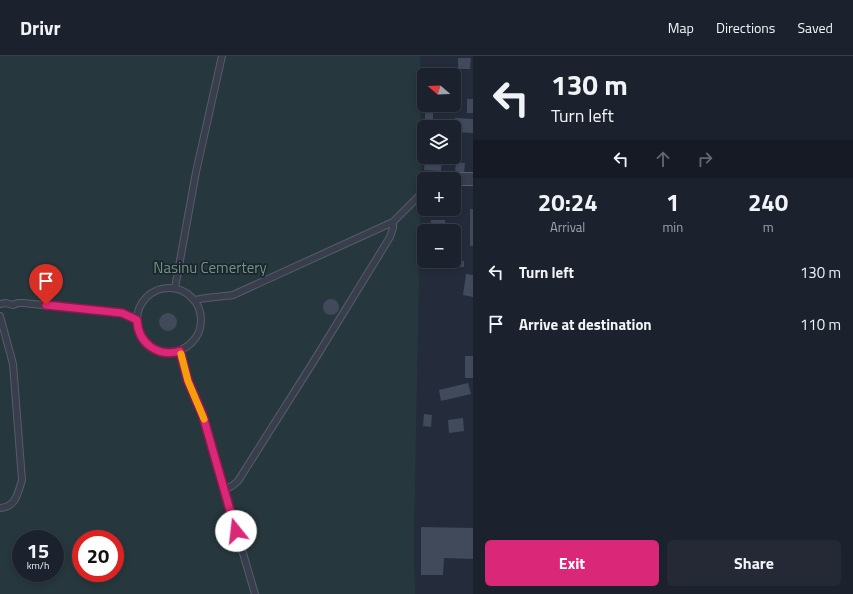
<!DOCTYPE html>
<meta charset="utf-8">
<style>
:root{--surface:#1b212d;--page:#242935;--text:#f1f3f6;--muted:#a0a3aa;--line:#393e49;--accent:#db2777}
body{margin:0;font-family:"Titillium Web",sans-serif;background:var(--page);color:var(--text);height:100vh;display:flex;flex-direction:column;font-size:15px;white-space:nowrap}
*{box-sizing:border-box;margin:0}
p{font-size:13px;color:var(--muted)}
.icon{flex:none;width:22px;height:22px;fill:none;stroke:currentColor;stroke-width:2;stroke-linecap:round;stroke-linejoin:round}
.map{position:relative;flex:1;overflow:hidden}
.drawer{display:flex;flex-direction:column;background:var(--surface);width:380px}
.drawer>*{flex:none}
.guide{background:#1b212d;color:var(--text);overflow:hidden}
.needle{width:26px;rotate:289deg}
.controls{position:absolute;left:417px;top:12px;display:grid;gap:8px}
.controls a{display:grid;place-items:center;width:44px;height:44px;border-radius:6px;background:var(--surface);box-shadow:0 2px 6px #0003,0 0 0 1px var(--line);font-size:20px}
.speed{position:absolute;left:12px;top:474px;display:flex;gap:8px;font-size:20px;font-weight:700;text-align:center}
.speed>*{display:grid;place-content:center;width:52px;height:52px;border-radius:50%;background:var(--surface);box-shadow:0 2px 6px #0003,0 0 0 1px var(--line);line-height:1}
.speed small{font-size:10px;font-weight:400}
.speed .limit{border:6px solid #d22;background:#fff;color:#111}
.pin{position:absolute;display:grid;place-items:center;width:34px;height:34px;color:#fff;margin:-41px -17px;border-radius:50% 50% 50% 0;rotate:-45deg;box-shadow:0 0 4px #0007}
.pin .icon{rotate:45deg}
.me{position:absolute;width:44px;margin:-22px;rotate:344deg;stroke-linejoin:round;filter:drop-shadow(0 0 3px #0008)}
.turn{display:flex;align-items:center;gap:14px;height:84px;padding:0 12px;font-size:18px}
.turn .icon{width:52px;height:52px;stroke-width:2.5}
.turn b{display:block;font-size:28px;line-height:34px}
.lanes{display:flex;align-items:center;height:38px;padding:0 12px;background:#0003;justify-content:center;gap:20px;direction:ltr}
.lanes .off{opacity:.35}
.eta{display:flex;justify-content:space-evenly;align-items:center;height:68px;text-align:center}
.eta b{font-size:24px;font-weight:700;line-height:28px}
.primary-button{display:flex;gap:8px;margin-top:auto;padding:8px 12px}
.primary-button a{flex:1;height:46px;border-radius:6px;background:var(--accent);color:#fff;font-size:16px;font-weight:700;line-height:46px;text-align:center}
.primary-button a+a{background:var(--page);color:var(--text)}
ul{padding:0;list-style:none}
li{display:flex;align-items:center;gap:12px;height:52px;padding:0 12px}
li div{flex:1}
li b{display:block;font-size:15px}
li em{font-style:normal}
header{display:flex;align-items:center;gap:24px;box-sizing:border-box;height:56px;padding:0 20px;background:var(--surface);border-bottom:1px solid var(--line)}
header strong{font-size:19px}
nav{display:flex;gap:22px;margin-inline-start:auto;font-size:14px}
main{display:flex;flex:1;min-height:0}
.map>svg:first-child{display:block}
</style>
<header>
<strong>Drivr</strong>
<nav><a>Map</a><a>Directions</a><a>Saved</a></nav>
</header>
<main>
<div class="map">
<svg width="473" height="538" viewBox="0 0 473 538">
<rect width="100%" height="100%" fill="#242c3c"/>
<!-- green -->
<path fill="#26383d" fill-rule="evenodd" d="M0,0H420L421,102L414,484L415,538H0ZM21,483H55V517H21ZM81,483H115V517H81Z"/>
<!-- building -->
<path fill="#414a5b" d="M458,2H471L470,13H458Z
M422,33H424V40H421Z
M467,43H473V57H467Z
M425,49H451V55L433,54V65H425Z
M455,62L473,63V77L455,76Z
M425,101H442L441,115L424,114Z
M456,106L465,107L464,117L455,116Z
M470,153H473V190H470Z
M431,164H445V171H451V175H431Z
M457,205H464V211H457Z
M466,218L473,219V241L463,239Z
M323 251a8 8 0 1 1 16 0a8 8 0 1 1-16 0Z
M159 266a9 9 0 1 1 18 0a9 9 0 1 1-18 0Z
M465,300H473V322H465Z
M468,327L471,338L441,345L439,334Z
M424,358L432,359L431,371L423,370Z
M463,362L464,375L449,377L448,364Z
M421,471L473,472V503L444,502L443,519H421Z"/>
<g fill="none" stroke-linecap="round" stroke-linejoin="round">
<!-- service casing -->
<g stroke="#565c6a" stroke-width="8">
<path id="service" d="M137 264a32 32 0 1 1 64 0a32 32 0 1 1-64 0Z
M175,232L196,116L222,0
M195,244C208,241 220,241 233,239L393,166L424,135
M0,248L6,247L13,249L18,247H23L122,257L137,264
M0,260L13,308L22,424C18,437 16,451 0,452
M180,295L188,325L203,360L211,388L255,538
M225,433L232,430L238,425L312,308L390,181L393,172V166"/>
</g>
<!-- minor casing -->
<g stroke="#565c6a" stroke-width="14">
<path id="minor" d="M436,123H444
M454,123H473"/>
</g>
<!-- service -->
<use href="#service" stroke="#383e4c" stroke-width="6"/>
<!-- minor -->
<use href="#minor" stroke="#383e4c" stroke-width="12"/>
</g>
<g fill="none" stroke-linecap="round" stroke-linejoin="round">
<!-- route casing -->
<g stroke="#8e194d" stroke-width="10">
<path id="route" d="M46,249L122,257L137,264C138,287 158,302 180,295L188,325L203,360L211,388L236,475"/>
</g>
<!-- route -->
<use href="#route" stroke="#db2777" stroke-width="7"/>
<!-- slow -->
<path stroke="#f59e0b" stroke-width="7" d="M181,298L188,325L204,363"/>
</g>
<g text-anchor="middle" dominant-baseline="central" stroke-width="3.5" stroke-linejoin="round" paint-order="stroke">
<!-- park labels -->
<g font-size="15" fill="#6c987b" stroke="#1d2331">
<text x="210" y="211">Nasinu Cemertery</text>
</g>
</g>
</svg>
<div class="controls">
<a><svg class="needle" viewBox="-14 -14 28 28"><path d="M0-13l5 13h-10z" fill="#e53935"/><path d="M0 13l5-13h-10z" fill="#a0a3aa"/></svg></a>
<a><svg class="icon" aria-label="layers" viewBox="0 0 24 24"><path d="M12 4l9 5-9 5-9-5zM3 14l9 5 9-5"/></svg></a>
<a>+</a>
<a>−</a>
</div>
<div class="speed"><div>15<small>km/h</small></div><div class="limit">20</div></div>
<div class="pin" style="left:46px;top:249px;background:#d93025"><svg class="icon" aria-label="arrive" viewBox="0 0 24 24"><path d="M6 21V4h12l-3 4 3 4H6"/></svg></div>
<svg class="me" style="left:236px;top:475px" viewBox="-20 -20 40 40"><circle r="19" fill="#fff"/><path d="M0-13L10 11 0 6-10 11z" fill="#db2777"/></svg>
</div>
<section class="drawer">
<div class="guide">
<div class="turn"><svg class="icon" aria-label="left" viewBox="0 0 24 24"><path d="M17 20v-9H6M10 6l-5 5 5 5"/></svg><div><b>130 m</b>Turn left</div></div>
<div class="lanes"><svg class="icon" aria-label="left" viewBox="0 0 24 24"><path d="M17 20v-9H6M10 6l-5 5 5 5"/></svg><svg class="icon off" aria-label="ahead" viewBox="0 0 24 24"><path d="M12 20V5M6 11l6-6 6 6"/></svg><svg class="icon off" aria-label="right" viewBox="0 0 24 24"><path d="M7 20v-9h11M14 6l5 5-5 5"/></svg></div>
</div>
<div class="eta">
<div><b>20:24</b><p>Arrival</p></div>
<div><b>1</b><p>min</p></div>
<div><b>240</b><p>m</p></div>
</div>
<ul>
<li><svg class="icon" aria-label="left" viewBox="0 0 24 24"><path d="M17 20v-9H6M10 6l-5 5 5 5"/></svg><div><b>Turn left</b></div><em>130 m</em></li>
<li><svg class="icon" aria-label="arrive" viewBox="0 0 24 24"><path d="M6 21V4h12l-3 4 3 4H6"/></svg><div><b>Arrive at destination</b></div><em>110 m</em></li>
</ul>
<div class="primary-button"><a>Exit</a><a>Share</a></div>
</section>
</main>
